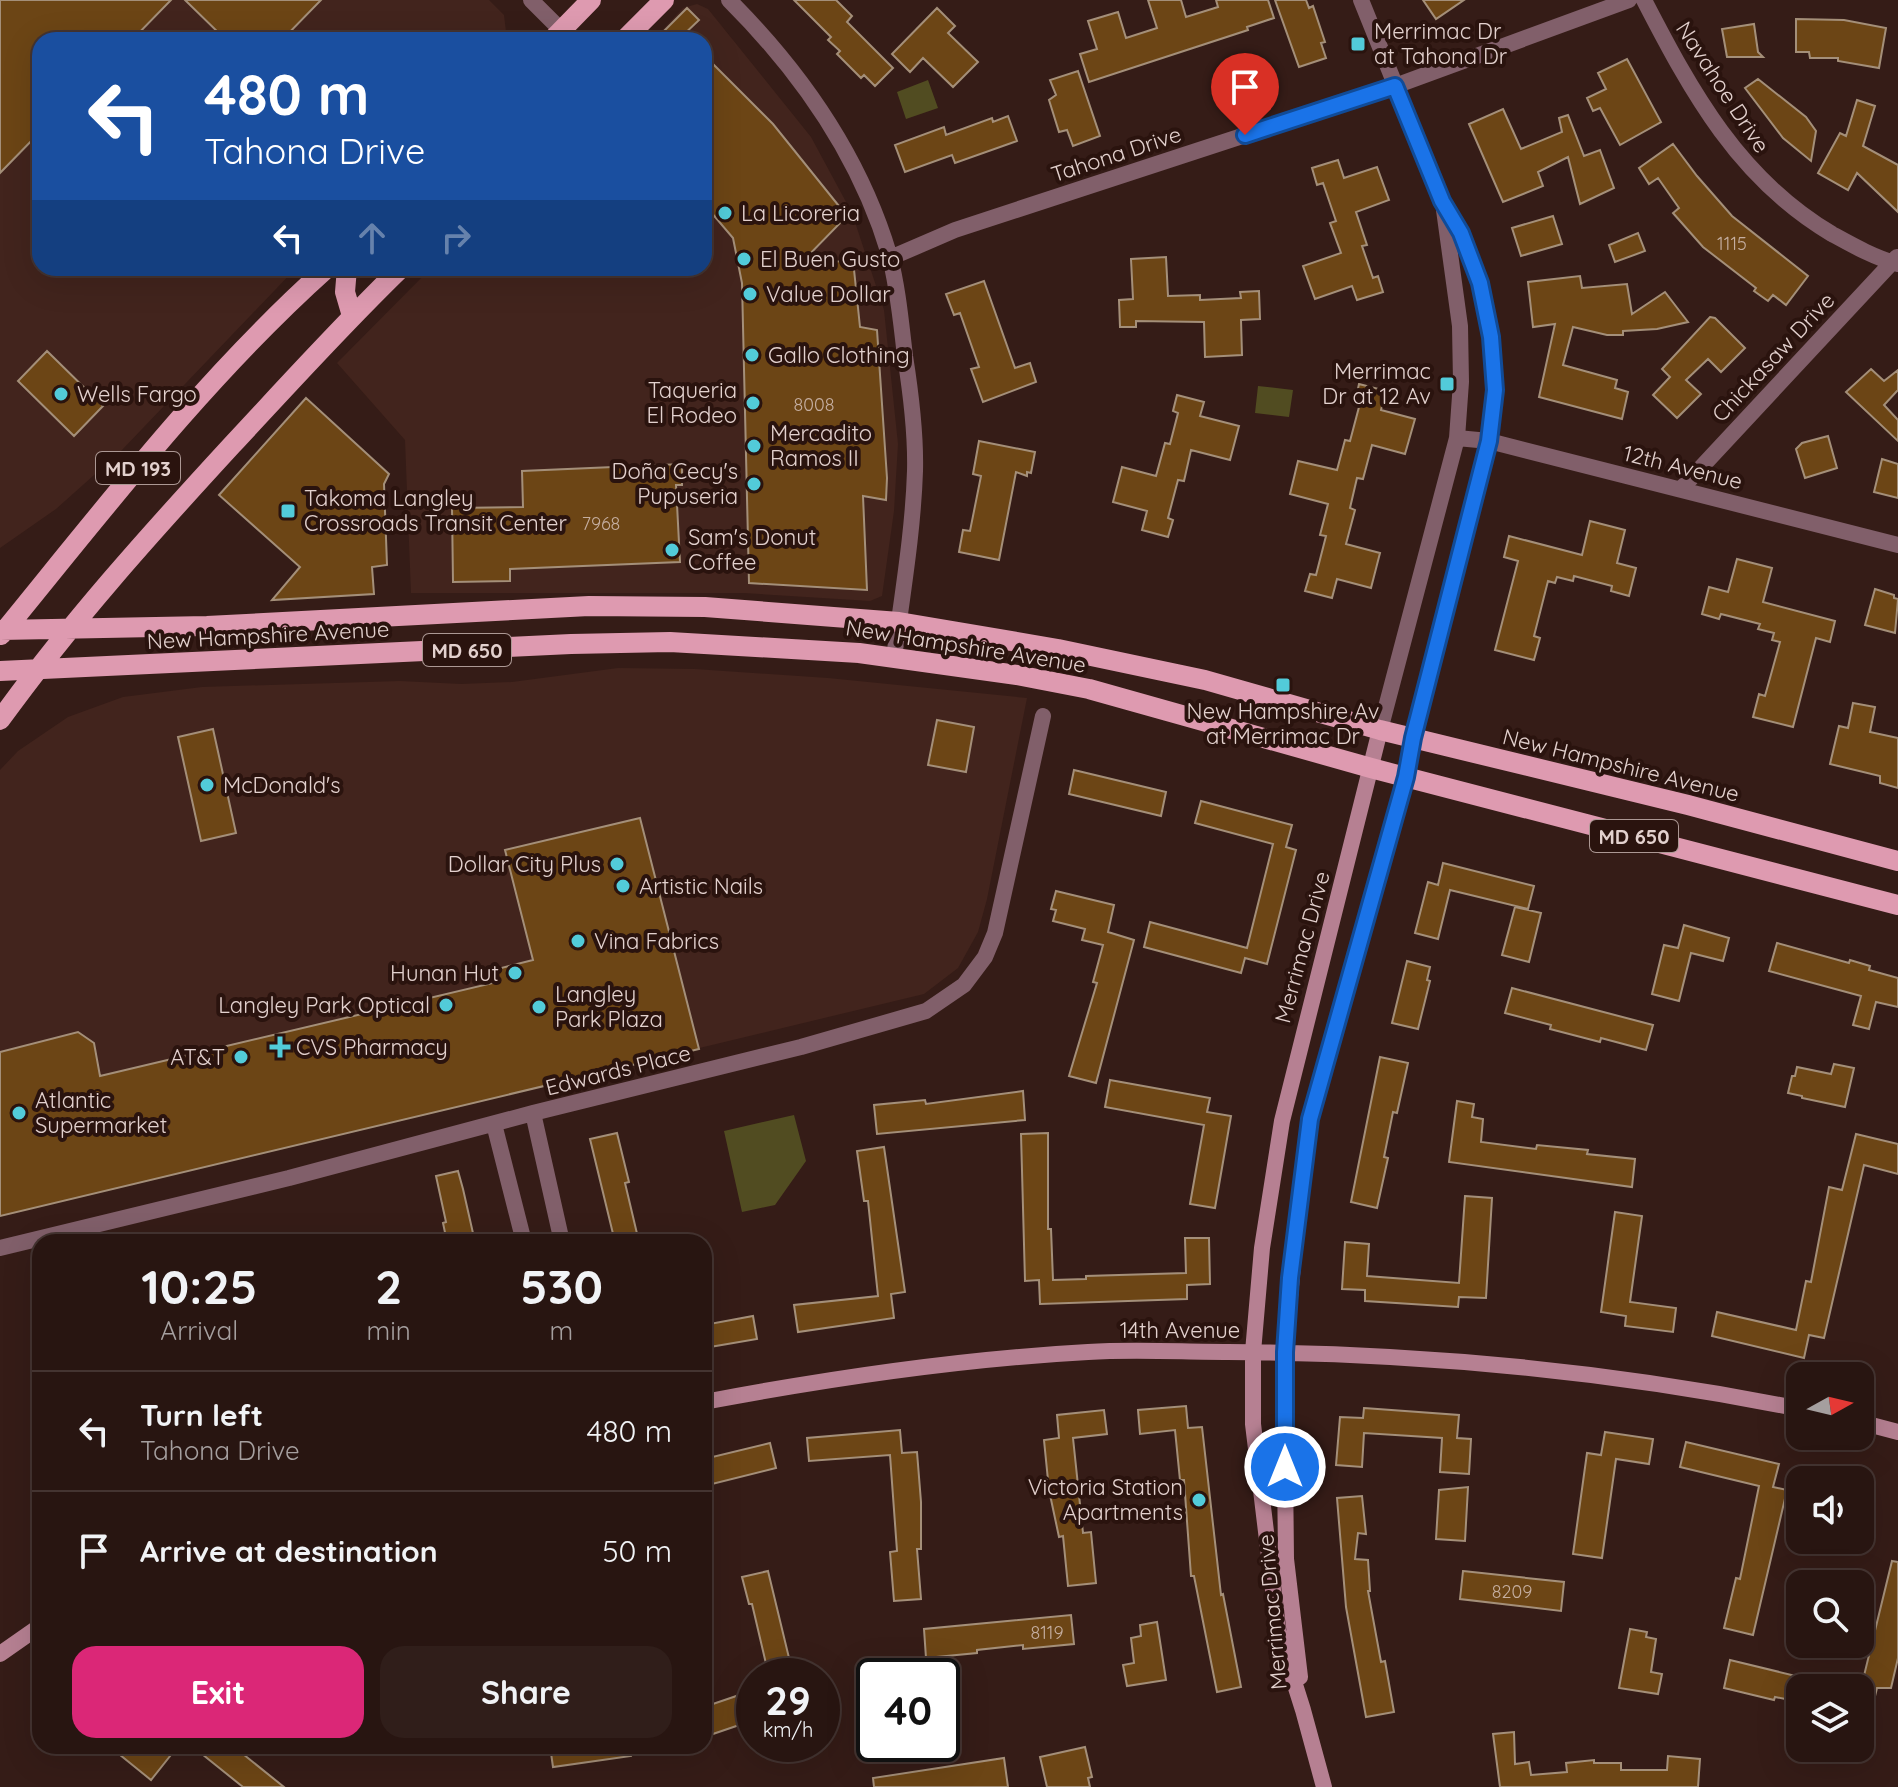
<!DOCTYPE html>
<meta charset="utf-8">
<style>
:root{--surface:#281511;--page:#301e1a;--text:#f1f3f6;--muted:#a59f9f;--line:#443431;--accent:#db2777}
body{margin:0;font-family:Quicksand,sans-serif;background:var(--page);color:var(--text);height:100vh;display:flex;flex-direction:column;font-size:30px;white-space:nowrap}
*{box-sizing:border-box;margin:0}
p{font-size:26px;color:var(--muted)}
.icon{flex:none;width:44px;height:44px;fill:none;stroke:currentColor;stroke-width:2;stroke-linecap:round;stroke-linejoin:round}
.map{position:relative;flex:1;overflow:hidden}
.side{position:absolute;left:32px;top:1234px;width:680px;height:520px;display:flex;flex-direction:column;background:var(--surface);border-radius:24px;box-shadow:0 8px 32px #0002,0 0 0 2px var(--line)}
.side>*{flex:none}
.guide{position:absolute;left:32px;top:32px;width:680px;height:244px;border-radius:24px;box-shadow:0 8px 32px #0002,0 0 0 2px var(--line);background:#1a4fa0;color:#fff;overflow:hidden}
.needle{width:52px;rotate:82deg}
.tools{position:absolute;left:1786px;top:1362px;display:grid;gap:16px}
.tools a{display:grid;place-items:center;width:88px;height:88px;border-radius:16px;background:var(--surface);box-shadow:0 8px 32px #0002,0 0 0 2px var(--line);font-size:40px}
.speed{position:absolute;left:736px;top:1658px;display:flex;gap:16px;font-size:40px;font-weight:700;text-align:center}
.speed>*{display:grid;place-content:center;width:104px;height:104px;border-radius:50%;background:var(--surface);box-shadow:0 8px 32px #0002,0 0 0 2px var(--line);line-height:1}
.speed small{font-size:20px;font-weight:400}
.speed .limit{border:4px solid #111;border-radius:12px;background:#fff;color:#111}
.pin{position:absolute;display:grid;place-items:center;width:68px;height:68px;color:#fff;margin:-82px -34px;border-radius:50% 50% 50% 0;rotate:-45deg;box-shadow:0 0 8px #0007}
.pin .icon{rotate:45deg}
.me{position:absolute;width:88px;margin:-44px;rotate:0deg;stroke-linejoin:round;filter:drop-shadow(0 0 6px #0008)}
.turn{display:flex;align-items:center;gap:28px;height:168px;padding:0 40px;font-size:36px}
.turn .icon{width:104px;height:104px;stroke-width:2.5}
.turn b{display:block;font-size:56px;line-height:68px}
.lanes{display:flex;align-items:center;height:76px;padding:0 40px;background:#0003;justify-content:center;gap:40px;direction:ltr}
.lanes .off{opacity:.35}
.eta{display:flex;justify-content:space-evenly;align-items:center;height:136px;text-align:center}
.eta b{font-size:48px;font-weight:700;line-height:56px}
.cta{display:flex;gap:16px;margin-top:auto;padding:16px 40px}
.cta a{flex:1;height:92px;border-radius:24px;background:var(--accent);color:#fff;font-size:32px;font-weight:700;line-height:92px;text-align:center}
.cta a+a{background:var(--page);color:var(--text)}
ul{padding:0;list-style:none}
li{display:flex;align-items:center;gap:24px;height:120px;padding:0 40px;border-top:2px solid var(--line)}
li div{flex:1}
li b{display:block;font-size:30px}
li em{font-style:normal}
.map>svg:first-child{display:block}
</style>
<div class="map">
<svg width="1898" height="1787" viewBox="0 0 1898 1787">
<rect width="100%" height="100%" fill="#351c17"/>
<!-- built -->
<path fill="#42241d" d="M0,0H489L504,15L507,40H40V268H296L121,451L56,509L0,548Z
M697,4L708,9L811,137L852,213L884,310L898,444L894,511L882,596L870,601L744,593H411L405,440L337,363L431,268H704V40H653L683,8Z
M618,668L695,669L828,678L1027,698L987,899L978,932L958,968L924,994L0,1216V770L18,751L68,717L123,697L202,687L400,681L461,684L512,682Z"/>
<!-- green -->
<path fill="#514c21" d="M928,80L938,108L906,119L897,92Z
M1258,386L1293,390L1289,417L1255,413Z
M794,1115L806,1161L775,1205L742,1212L724,1131Z"/>
<!-- building -->
<path fill="#6c4515" stroke="#a48f79" stroke-width="2" d="M0,0H171L132,40H40V132L0,173Z
M185,0H321L282,40H226Z
M794,0H836L852,16L847,22L893,68L875,86L864,75L861,78L837,54L840,51L828,40L831,37Z
M1148,0H1181L1186,17L1218,7L1216,0H1268L1274,18L1247,27L1248,30L1089,82L1080,54L1097,49L1088,21L1118,12L1126,38L1157,28Z
M1275,0H1306L1309,8L1313,6L1325,42L1321,43L1326,58L1299,67Z
M1423,0H1464L1436,19Z
M687,8L699,20L678,40H655Z
M937,8L955,26L948,33L978,62L953,87L923,58L910,72L892,54Z
M1796,19L1844,20L1886,28L1879,68L1838,61V58H1810L1809,52H1796Z
M1754,24L1758,52L1763,57H1727L1722,29Z
M704,55L773,124L847,216L799,265L853,260L860,327L877,330L887,478L886,500L863,496L867,590L749,583L742,283L733,238L704,204Z
M1627,59L1661,122L1620,145L1600,108L1593,111L1587,98L1606,89L1598,73Z
M1078,71L1100,136L1073,146L1067,130L1059,132L1049,100L1056,95L1050,80Z
M1758,79L1806,117L1816,131L1811,161L1783,138L1745,88Z
M1857,100L1875,106L1863,146L1898,165V212L1857,173L1848,190L1818,173L1840,133L1846,136Z
M1503,109L1521,149L1562,132L1559,118L1568,115L1584,156L1600,150L1614,188L1580,204L1568,157L1538,172L1543,186L1503,202L1469,124Z
M1008,116L1017,141L955,163L952,155L905,172L895,145L944,127L946,135L992,118L993,122Z
M1673,144L1697,176L1732,216L1808,276L1786,305L1773,295L1768,301L1754,291L1756,288L1703,247L1673,213L1679,208L1658,178L1649,184L1639,168Z
M1338,160L1344,178L1377,167L1389,200L1356,212L1367,245L1362,246L1373,278L1378,276L1383,292L1357,300L1352,286L1315,299L1303,266L1341,253L1330,223L1336,221L1323,183L1317,185L1312,168Z
M1553,216L1562,244L1521,256L1512,228Z
M1638,233L1645,251L1615,262L1609,245Z
M1166,257L1168,296L1200,295V300L1241,298L1240,292L1259,291L1260,319L1241,320L1242,355L1205,357L1204,322L1136,321V327H1120L1119,300L1133,299L1131,259Z
M1580,276L1582,288L1627,284L1632,314L1665,292L1688,322L1657,329L1623,331V335H1607L1573,327L1563,365L1617,380L1615,388L1628,392L1622,419L1539,397L1555,324L1533,327L1528,282Z
M984,281L1015,368L1030,363L1036,382L983,402L971,369L979,367L960,313L954,315L946,294Z
M1710,317L1715,318L1745,348L1721,372L1708,359L1686,380L1701,394L1677,418L1653,395L1670,377L1662,369Z
M47,351L103,406L74,436L18,381Z
M1871,369L1884,381L1898,370V390L1884,405L1898,420V441L1846,392Z
M1359,384L1386,391L1381,410L1415,419L1405,454L1372,445L1363,479L1357,478L1350,508L1355,510L1346,544L1380,553L1371,588L1337,579L1332,598L1305,591L1310,574L1316,575L1326,536L1320,535L1328,504L1290,494L1298,461L1337,470L1345,440L1350,441L1359,407V403L1355,402Z
M1177,395L1204,402L1200,416L1239,426L1230,460L1191,450L1184,481L1178,480L1168,518L1173,520L1168,537L1142,530L1147,511L1113,502L1122,467L1156,476L1165,443L1170,444L1178,413L1173,411Z
M306,398L389,474L384,484L387,565L372,567L374,594L272,600L300,567L219,495Z
M1828,436L1837,468L1805,478L1796,449L1802,443Z
M979,441L1035,452L1031,473L1027,472V476L1016,472L999,560L959,552L963,530L970,531L981,476L973,474Z
M1882,459L1898,464V498L1874,492Z
M682,464V485H676L680,562L510,569V581L453,582L452,508L523,507L522,471Z
M1590,521L1625,530L1617,563L1636,568L1629,596L1611,591L1612,586L1574,576L1573,581L1557,577L1555,583L1548,581L1534,636L1540,638L1534,660L1495,650L1518,561L1504,557L1509,536L1582,555Z
M1737,559L1772,568L1763,602L1835,621L1830,642L1816,638L1793,727L1753,717L1759,694L1765,696L1780,642L1772,640L1774,633L1758,629L1760,624L1721,614L1719,619L1702,614L1709,587L1728,592Z
M1875,589L1894,595V598L1898,599L1895,633L1865,625Z
M1853,703L1875,707L1870,732L1898,738V788L1880,783V776L1830,764L1839,726L1848,728Z
M937,720L974,727L966,772L928,765Z
M213,729L236,833L201,841L178,737Z
M1074,770L1166,792L1161,816L1069,794Z
M1201,801L1292,825L1286,847L1296,850L1267,964L1245,958L1241,973L1144,947L1150,922L1247,948L1273,844L1195,823Z
M640,818L699,1049L0,1216V1052L78,1032L94,1043L100,1076L493,983L501,968L533,960L505,850Z
M1443,863L1534,886L1528,909L1450,890L1438,939L1415,933L1428,882L1438,885Z
M1056,891L1114,905L1108,932L1134,940L1096,1083L1069,1076L1097,983L1093,982L1103,945L1082,940L1085,929L1053,921L1056,910L1051,909Z
M1515,907L1541,913L1529,962L1502,955Z
M1684,925L1729,938L1723,961L1691,953L1679,1001L1652,994L1664,945L1678,948Z
M1777,943L1849,963L1850,960L1870,966L1869,970L1898,978V1007L1876,1002L1869,1029L1853,1025L1861,996L1769,971Z
M1407,961L1430,967L1427,980L1430,981L1418,1029L1392,1023Z
M1512,988L1653,1025L1646,1050L1601,1038L1600,1042L1550,1029L1551,1025L1505,1013Z
M1380,1057L1408,1063L1397,1113L1393,1112L1384,1157L1388,1158L1377,1208L1351,1202Z
M1834,1064L1854,1068L1845,1107L1802,1098V1096L1788,1093L1792,1076H1795L1797,1067L1831,1074Z
M1110,1080L1210,1098L1207,1112L1231,1116L1215,1208L1190,1204L1204,1125L1105,1107Z
M1023,1091L1025,1120L877,1134L874,1105L925,1100L926,1104Z
M1457,1101L1474,1104L1472,1117L1483,1119L1481,1142L1536,1149L1537,1145L1588,1150L1587,1154L1635,1159L1632,1187L1449,1162Z
M617,1133L629,1182L625,1183L639,1242H615L590,1139Z
M1048,1133V1229H1051L1053,1280L1086,1279V1276L1186,1273L1185,1238H1209L1210,1284L1187,1285V1299L1040,1304L1039,1280L1025,1281L1021,1134Z
M1856,1134L1898,1144V1174L1864,1165L1824,1338L1809,1335L1804,1358L1712,1336L1717,1312L1796,1330L1806,1281L1811,1282L1829,1187L1842,1190Z
M884,1147L905,1292L891,1294L894,1318L798,1332L794,1305L878,1296L868,1201H864L857,1151Z
M458,1171L463,1189L475,1242H447L443,1223L446,1222L436,1176Z
M1465,1196L1492,1198L1486,1298L1459,1297L1458,1307L1365,1301V1290L1342,1289L1345,1242L1369,1244L1367,1276L1459,1283Z
M1615,1212L1642,1216L1630,1302L1676,1308L1673,1332L1625,1326L1626,1316L1601,1312Z
M753,1316L757,1339L704,1348V1325Z
M1186,1406L1188,1428L1202,1427L1221,1595L1223,1594L1241,1687L1217,1692L1194,1576H1191L1184,1480H1180L1175,1430L1140,1434L1138,1410Z
M1364,1408L1459,1415L1457,1438L1471,1439L1469,1474L1440,1472L1442,1438L1364,1433L1362,1467L1336,1465L1340,1417L1363,1418Z
M1104,1410L1107,1434L1073,1438L1083,1533L1091,1532L1096,1583L1068,1586L1063,1536L1059,1537L1049,1490L1044,1440L1059,1438L1057,1415Z
M900,1430L902,1453L917,1452L921,1502V1549H917L921,1599L894,1601L890,1552L897,1551L890,1455L809,1461L807,1438Z
M1605,1432L1653,1439L1649,1464L1616,1459L1602,1558L1573,1554L1587,1453L1601,1455Z
M1686,1442L1779,1464L1773,1487L1787,1490L1753,1635L1724,1628L1736,1578L1740,1579L1759,1486L1680,1467Z
M770,1443L776,1468L704,1486V1459Z
M1468,1487L1465,1541L1436,1539L1439,1490Z
M1362,1496L1366,1534L1358,1533L1355,1559L1368,1560L1370,1591H1368L1381,1662L1385,1661L1394,1712L1366,1717L1346,1607L1337,1498Z
M1892,1561L1898,1562V1658L1891,1688H1877L1866,1733L1860,1732V1692Z
M768,1571L790,1662L767,1668L752,1604H749L742,1577Z
M1463,1571L1564,1582L1561,1611L1460,1599Z
M1071,1615L1074,1644L1023,1649V1645L977,1650V1653L926,1658L924,1629Z
M1157,1622L1166,1680L1127,1686L1123,1665L1134,1663L1131,1638L1141,1636L1140,1625Z
M1630,1629L1647,1632L1646,1637L1656,1639L1651,1672L1662,1674L1658,1694L1619,1688Z
M1730,1660L1800,1677V1702L1775,1697L1774,1700L1724,1688Z
M754,1690V1720L704,1737V1707Z
M1514,1732L1515,1764L1529,1762L1531,1775L1567,1772L1566,1763L1594,1760V1763H1621V1770H1667L1668,1756L1700,1759L1698,1787H1500L1493,1734Z
M109,1746H178L151,1780Z
M192,1746H233L284,1787H243Z
M550,1746H630L631,1756L553,1767Z
M1085,1747L1092,1777L1088,1778L1090,1787H1047L1040,1757Z
M1004,1758L1008,1787H874L873,1778Z"/>
<g fill="none" stroke-linecap="round" stroke-linejoin="round">
<!-- street -->
<path stroke="#815f6a" stroke-width="16" d="M531,0L561,30
M729,0C800,71 860,157 889,254C898,287 901,323 905,356C911,394 916,432 915,471C913,533 902,596 894,658
M1361,0L1442,201L1461,233L1480,283L1491,337L1495,390L1489,441L1413,738
M1644,0C1692,93 1739,179 1832,234C1852,245 1875,258 1898,264
M890,258L955,230L1395,86L1629,0
M1457,438L1489,441L1898,545
M1681,489L1897,257
M1380,730L1457,438L1461,382L1460,326L1444,210
M533,1113L562,1242
M494,1124L524,1242
M0,1248L289,1178L533,1113L801,1047L926,1011L964,985L985,957L995,933L1043,716"/>
<!-- secondary -->
<path stroke="#b68092" stroke-width="16" d="M704,1402C831,1378 959,1359 1088,1352C1135,1349 1182,1352 1228,1352C1420,1353 1612,1371 1800,1409
M1860,1422L1898,1432
M0,1654L40,1626
M1300,1677L1286,1559L1285,1467V1352L1299,1199L1310,1119L1406,777L1413,738
M1324,1787L1303,1710L1278,1631L1253,1424V1352L1262,1248L1282,1121L1380,730"/>
<!-- primary -->
<path stroke="#de9ab0" stroke-width="20" d="M552,40L591,0
M624,40L664,0
M347,268L345,292L352,316
M0,630L207,626L589,606L705,607L899,622L1058,649L1205,680L1380,730L1688,805L1898,861
M1,635C104,509 205,377 327,268
M0,671L571,644L670,642L859,653L1017,675L1089,689L1371,768L1898,905
M0,720C70,623 151,533 232,445C288,385 342,325 401,268"/>
</g>
<g fill="none" stroke-linecap="round" stroke-linejoin="round">
<!-- route casing -->
<g stroke="#114b97" stroke-width="20">
<path id="route" d="M1245,135L1395,86L1442,201L1461,233L1480,283L1491,337L1495,390L1489,441L1413,738L1406,777L1310,1119L1290,1278L1285,1352V1467"/>
</g>
<!-- route -->
<use href="#route" stroke="#1a73e8" stroke-width="14"/>
</g>
<!-- markers -->
<g fill="#52cbd9" stroke="#2a130e" stroke-width="3">
<rect x="1350" y="36" width="16" height="16" rx="4"/>
<circle cx="725" cy="213" r="8"/>
<circle cx="744" cy="259" r="8"/>
<circle cx="750" cy="294" r="8"/>
<circle cx="752" cy="355" r="8"/>
<rect x="1439" y="376" width="16" height="16" rx="4"/>
<circle cx="61" cy="394" r="8"/>
<circle cx="753" cy="403" r="8"/>
<circle cx="754" cy="446" r="8"/>
<circle cx="754" cy="484" r="8"/>
<rect x="280" y="503" width="16" height="16" rx="4"/>
<circle cx="672" cy="550" r="8"/>
<rect x="1275" y="677" width="16" height="16" rx="4"/>
<circle cx="207" cy="785" r="8"/>
<circle cx="617" cy="864" r="8"/>
<circle cx="623" cy="886" r="8"/>
<circle cx="578" cy="941" r="8"/>
<circle cx="515" cy="973" r="8"/>
<circle cx="446" cy="1005" r="8"/>
<circle cx="539" cy="1007" r="8"/>
<path d="M276 1035h8v8h8v8h-8v8h-8v-8h-8v-8h8z"/>
<circle cx="241" cy="1057" r="8"/>
<circle cx="19" cy="1113" r="8"/>
<circle cx="1199" cy="1500" r="8"/>
</g>
<g text-anchor="middle" dominant-baseline="central" stroke-width="8" stroke-linejoin="round" paint-order="stroke">
<!-- number labels -->
<g font-size="18" fill="#c5aea0">
<text x="1732" y="243">1115</text>
<text x="814" y="404">8008</text>
<text x="601" y="523">7968</text>
<text x="1512" y="1591">8209</text>
<text x="1047" y="1632">8119</text>
</g>
<!-- shield labels -->
<g fill="#2a130e" stroke="#ac9894" stroke-width="2">
<rect x="96" y="452" width="84" height="32" rx="6"/>
<rect x="423" y="634" width="88" height="32" rx="6"/>
<rect x="1590" y="820" width="88" height="32" rx="6"/>
</g>
<g font-size="20" font-weight="bold" fill="#e3d1ce">
<text x="138" y="468">MD 193</text>
<text x="467" y="650">MD 650</text>
<text x="1634" y="836">MD 650</text>
</g>
<!-- poi labels -->
<g font-size="22" fill="#e3d1ce" stroke="#2a130e" text-anchor="start">
<text x="1374" y="31">Merrimac Dr<tspan x="1374" dy="25">at Tahona Dr</tspan></text>
<text x="741" y="213">La Licoreria</text>
<text x="760" y="259">El Buen Gusto</text>
<text x="766" y="294">Value Dollar</text>
<text x="768" y="355">Gallo Clothing</text>
<text x="1431" y="371" text-anchor="end">Merrimac<tspan x="1431" dy="25">Dr at 12 Av</tspan></text>
<text x="737" y="390" text-anchor="end">Taqueria<tspan x="737" dy="25">El Rodeo</tspan></text>
<text x="77" y="394">Wells Fargo</text>
<text x="770" y="433">Mercadito<tspan x="770" dy="25">Ramos II</tspan></text>
<text x="738" y="471" text-anchor="end">Doña Cecy's<tspan x="738" dy="25">Pupuseria</tspan></text>
<text x="304" y="498">Takoma Langley<tspan x="304" dy="25">Crossroads Transit Center</tspan></text>
<text x="688" y="537">Sam's Donut<tspan x="688" dy="25">Coffee</tspan></text>
<text x="1283" y="711" text-anchor="middle">New Hampshire Av<tspan x="1283" dy="25">at Merrimac Dr</tspan></text>
<text x="223" y="785">McDonald's</text>
<text x="601" y="864" text-anchor="end">Dollar City Plus</text>
<text x="639" y="886">Artistic Nails</text>
<text x="594" y="941">Vina Fabrics</text>
<text x="499" y="973" text-anchor="end">Hunan Hut</text>
<text x="555" y="994">Langley<tspan x="555" dy="25">Park Plaza</tspan></text>
<text x="430" y="1005" text-anchor="end">Langley Park Optical</text>
<text x="296" y="1047">CVS Pharmacy</text>
<text x="225" y="1057" text-anchor="end">AT&amp;T</text>
<text x="35" y="1100">Atlantic<tspan x="35" dy="25">Supermarket</tspan></text>
<text x="1183" y="1487" text-anchor="end">Victoria Station<tspan x="1183" dy="25">Apartments</tspan></text>
</g>
<!-- street labels -->
<g font-size="22" fill="#e3d1ce" stroke="#2a130e">
<text transform="translate(1723 87) rotate(57)">Navahoe Drive</text>
<text transform="translate(1116 154) rotate(-18)">Tahona Drive</text>
<text transform="translate(1773 357) rotate(-47)">Chickasaw Drive</text>
<text transform="translate(1683 467) rotate(14)">12th Avenue</text>
<text transform="translate(268 635) rotate(-3)">New Hampshire Avenue</text>
<text transform="translate(966 646) rotate(9)">New Hampshire Avenue</text>
<text transform="translate(1621 765) rotate(14)">New Hampshire Avenue</text>
<text transform="translate(1302 947) rotate(-75)">Merrimac Drive</text>
<text transform="translate(618 1070) rotate(-14)">Edwards Place</text>
<text x="1180" y="1330">14th Avenue</text>
<text transform="translate(1272 1612) rotate(-95)">Merrimac Drive</text>
</g>
</g>
</svg>
<div class="tools">
<a><svg class="needle" viewBox="-14 -14 28 28"><path d="M0-13l5 13h-10z" fill="#e53935"/><path d="M0 13l5-13h-10z" fill="#a59f9f"/></svg></a>
<a><svg class="icon" aria-label="sound" viewBox="0 0 24 24"><path d="M4 9h4l5-4v14l-5-4H4zM17 9q2 3 0 6"/></svg></a>
<a><svg class="icon" aria-label="search" viewBox="0 0 24 24"><circle cx="10" cy="10" r="6"/><path d="M15 15l6 6"/></svg></a>
<a><svg class="icon" aria-label="layers" viewBox="0 0 24 24"><path d="M12 4l9 5-9 5-9-5zM3 14l9 5 9-5"/></svg></a>
</div>
<div class="speed"><div>29<small>km/h</small></div><div class="limit">40</div></div>
<div class="pin" style="left:1245px;top:135px;background:#d93025"><svg class="icon" aria-label="arrive" viewBox="0 0 24 24"><path d="M6 21V4h12l-3 4 3 4H6"/></svg></div>
<svg class="me" style="left:1285px;top:1467px" viewBox="-20 -20 40 40"><circle r="17" fill="#1a73e8" stroke="#fff" stroke-width="3"/><path d="M0-11L8 9 0 5-8 9z" fill="#fff"/></svg>
<div class="guide">
<div class="turn"><svg class="icon" aria-label="left" viewBox="0 0 24 24"><path d="M17 20v-9H6M10 6l-5 5 5 5"/></svg><div><b>480 m</b>Tahona Drive</div></div>
<div class="lanes"><svg class="icon" aria-label="left" viewBox="0 0 24 24"><path d="M17 20v-9H6M10 6l-5 5 5 5"/></svg><svg class="icon off" aria-label="ahead" viewBox="0 0 24 24"><path d="M12 20V5M6 11l6-6 6 6"/></svg><svg class="icon off" aria-label="right" viewBox="0 0 24 24"><path d="M7 20v-9h11M14 6l5 5-5 5"/></svg></div>
</div>
<section class="side">
<div class="eta">
<div><b>10:25</b><p>Arrival</p></div>
<div><b>2</b><p>min</p></div>
<div><b>530</b><p>m</p></div>
</div>
<ul>
<li><svg class="icon" aria-label="left" viewBox="0 0 24 24"><path d="M17 20v-9H6M10 6l-5 5 5 5"/></svg><div><b>Turn left</b><p>Tahona Drive</p></div><em>480 m</em></li>
<li><svg class="icon" aria-label="arrive" viewBox="0 0 24 24"><path d="M6 21V4h12l-3 4 3 4H6"/></svg><div><b>Arrive at destination</b></div><em>50 m</em></li>
</ul>
<div class="cta"><a>Exit</a><a>Share</a></div>
</section>
</div>
